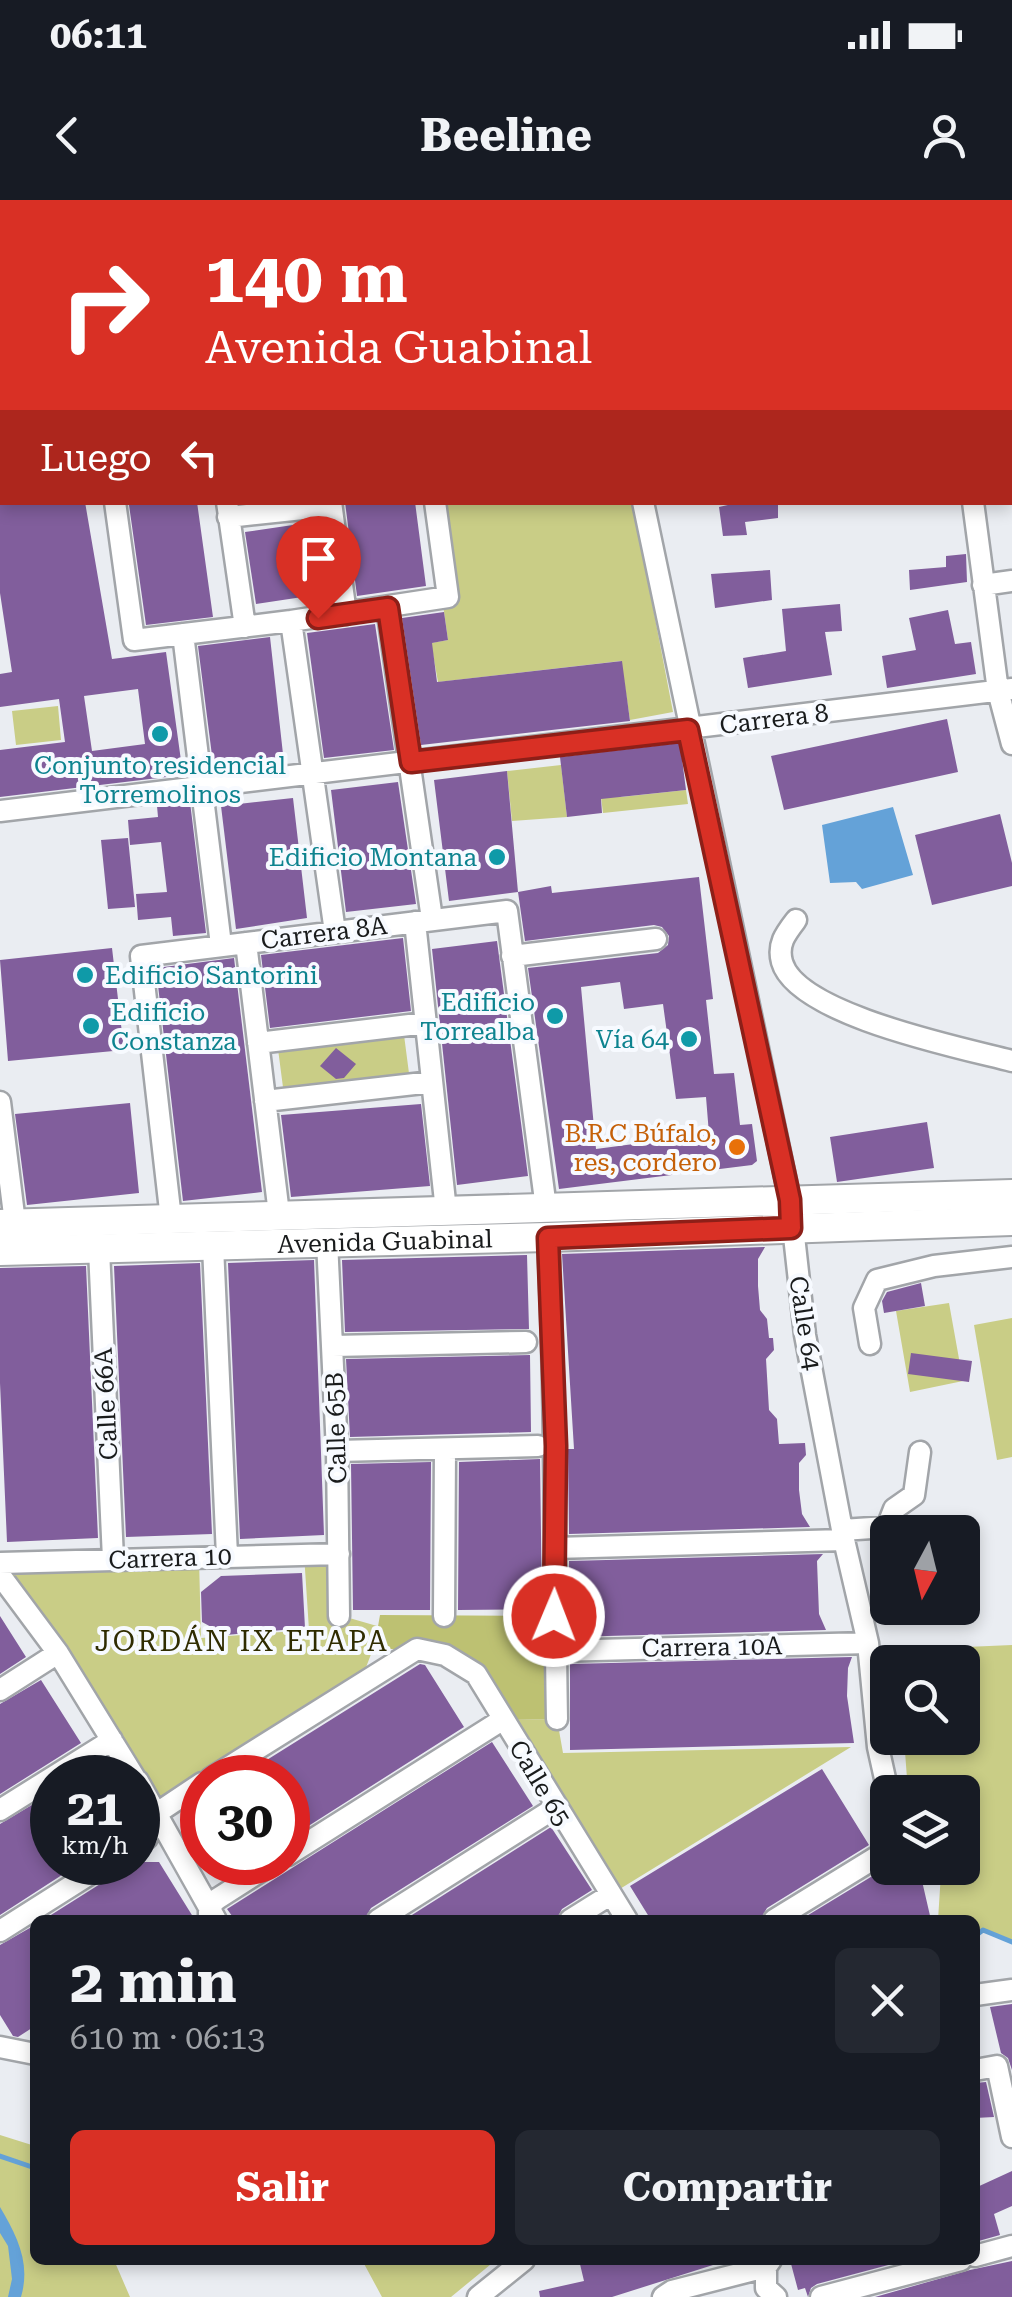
<!DOCTYPE html>
<html lang="es">
<meta charset="utf-8">
<style>
:root{--surface:#171b24;--page:#242831;--text:#f1f3f6;--muted:#9ea1a6;--accent:#d93025}
body{margin:0;font-family:"Roboto Serif",serif;background:var(--page);color:var(--text);height:100vh;display:flex;flex-direction:column;font-size:38px;white-space:nowrap}
*{box-sizing:border-box;margin:0}
p{font-size:32px;color:var(--muted)}
.icon{flex:none;width:55px;height:55px;fill:none;stroke:currentColor;stroke-width:2;stroke-linecap:round;stroke-linejoin:round}
.map{position:relative;flex:1;overflow:hidden}
.details{position:absolute;left:30px;top:1715px;width:950px;height:350px;display:flex;flex-direction:column;background:var(--surface);border-radius:15px;box-shadow:0 5px 15px #0003}
.details>*{flex:none}
.top-card{position:absolute;left:0px;top:0px;width:1012px;height:305px;box-shadow:0 5px 15px #0003;background:#d93025;color:#fff;overflow:hidden}
.needle{width:65px;rotate:187deg}
.buttons{position:absolute;left:870px;top:1315px;display:grid;gap:20px}
.buttons a{display:grid;place-items:center;width:110px;height:110px;border-radius:15px;background:var(--surface);box-shadow:0 5px 15px #0003;font-size:50px}
.speed{position:absolute;left:30px;top:1555px;display:flex;gap:20px;font-size:50px;font-weight:700;text-align:center}
.speed>*{display:grid;place-content:center;width:130px;height:130px;border-radius:50%;background:var(--surface);box-shadow:0 5px 15px #0003;line-height:1}
.speed small{font-size:25px;font-weight:400}
.speed .limit{border:15px solid #d22;background:#fff;color:#111}
.pin{position:absolute;display:grid;place-items:center;width:85px;height:85px;color:#fff;margin:-102px -42px;border-radius:50% 50% 50% 0;rotate:-45deg;box-shadow:0 0 10px #0007}
.pin .icon{rotate:45deg}
.me{position:absolute;width:110px;margin:-55px;rotate:1deg;stroke-linejoin:round;filter:drop-shadow(0 0 8px #0008)}
.turn{display:flex;align-items:center;gap:35px;height:210px;padding:0 40px;font-size:45px}
.turn .icon{width:130px;height:130px;stroke-width:2.5}
.turn b{display:block;font-size:70px;line-height:85px}
.then{display:flex;align-items:center;height:95px;padding:0 40px;background:#0003;gap:20px;font-size:38px}
.round{display:grid;place-items:center;flex:none;width:105px;height:105px;border-radius:15px;background:var(--page)}
.head{display:flex;align-items:center;justify-content:space-between;height:170px;padding:0 40px}
h1{font-size:60px;font-weight:700;line-height:75px}
.cta{display:flex;gap:20px;margin-top:auto;padding:20px 40px}
.cta a{flex:1;height:115px;border-radius:15px;background:var(--accent);color:#fff;font-size:40px;font-weight:700;line-height:115px;text-align:center}
.cta a+a{background:var(--page);color:var(--text)}
.status{display:flex;justify-content:space-between;align-items:center;height:70px;padding:0 50px;background:var(--surface);direction:ltr}
.status svg{height:28px;fill:currentColor}
header{display:flex;justify-content:space-between;align-items:center;height:130px;padding:0 40px;background:var(--surface);font-size:45px;font-weight:700}
.map>svg:first-child{display:block}
</style>
<div class="status"><b>06:11</b><svg viewBox="0 0 49 12"><path d="M0 12V9h3v3zM5 12V6h3v6zM10 12V3h3v9zM15 12V0h3v12zM26 1h20v11H26zM47 4h2v5h-2z"/></svg></div>
<header><svg class="icon" aria-label="back" viewBox="0 0 24 24"><path d="M15 5l-7 7 7 7"/></svg>Beeline<svg class="icon" aria-label="person" viewBox="0 0 24 24"><circle cx="12" cy="8" r="4"/><path d="M4 21q1-7 8-7t8 7"/></svg></header>
<div class="map">
<svg width="1012" height="2097" viewBox="0 0 1012 2097">
<rect width="100%" height="100%" fill="#eaedf2"/>
<!-- green -->
<path fill="#c9cd86" d="M440,303H633L673,512L630,520L621,461L438,482L431,443L448,440L443,405Z
M58,506L61,540L16,545L12,511Z
M615,546L621,597L686,590L688,604L603,613L595,549Z
M561,565L567,617L512,621L507,571Z
M404,835L410,881L284,895L278,849Z
M949,1103L963,1181L910,1192L896,1111Z
M1012,1118V1257L997,1260L974,1125Z
M304,1354H339V1415L377,1426L373,1449L360,1483L157,1613L0,1363L199,1358L201,1438L309,1430Z
M1012,1445V1742L983,1730L975,1734V1720H938L941,1673L938,1668H962V1592H908L904,1538H962V1462H898L897,1450Z
M557,1519L563,1553L851,1547L610,1695L502,1520Z
M0,1935L35,1946V2060H114L130,2097H0Z
M362,2060H496L451,2097H382Z"/>
<!-- forest -->
<path fill="#bdc172" d="M380,1415L554,1416L557,1519L502,1520L476,1474L417,1449H374Z"/>
<!-- water -->
<path fill="#64a2d8" d="M893,607L913,675L862,689L856,682L830,683L822,625Z
M0,2007C17,2036 31,2063 21,2097H8L12,2079L8,2046L0,2033Z"/>
<g fill="none" stroke-linecap="round" stroke-linejoin="round">
<!-- stream -->
<path stroke="#64a2d8" stroke-width="5" d="M975,1736L983,1730L1012,1742
M0,1956L35,1968
M435,2060H444"/>
</g>
<!-- building -->
<path fill="#815e9c" fill-rule="evenodd" d="M0,302H85L112,459L166,452L183,575L0,597V550L65,542L59,499L0,507V474L12,472L0,393ZM138,489L145,544L92,551L84,496Z
M146,302H197L213,417L146,425L129,305Z
M345,302H415L426,386L357,396Z
M741,302H778V318L745,322L747,335L723,336L719,307Z
M320,321L329,393L256,404L245,332Z
M966,354L967,382L910,390L909,370L946,367V356Z
M770,370L772,400L715,408L711,374Z
M840,404L842,431L825,432L832,475L748,488L743,458L786,451L782,409Z
M948,410L955,444L971,442L976,474L887,488L882,456L916,450L909,418Z
M444,412L448,440L432,443L437,482L622,461L630,521L421,545L402,418Z
M375,424L394,550L324,558L307,433Z
M270,437L284,563L214,571L198,446Z
M947,519L958,572L784,610L771,556Z
M680,543L686,590L601,599L602,613L567,617L560,557Z
M507,571L518,692L551,686L552,693L699,677L713,799L706,800L714,874L734,873L740,925L752,924L757,961L752,965L559,989L528,768L658,753L668,745L669,736L662,727L654,725L525,741L518,692L449,701L434,580ZM620,782L624,809L663,804L676,899L706,897L709,934L596,949L581,787Z
M398,582L416,704L346,712L331,590Z
M293,598L307,718L236,729L221,606Z
M190,602L206,733L173,736L171,717L138,720L136,694L167,692L161,642L130,645L128,620L158,617L157,606Z
M1000,614L1012,663V686L932,705L915,635Z
M128,638L135,707L108,709L101,640Z
M403,738L411,811L270,828L261,755Z
M497,741L528,976L457,985L432,749Z
M112,748L124,850L8,861L0,760Z
M234,758L262,992L183,1001L156,768Z
M336,848L356,864L344,878L336,879L320,866Z
M130,903L139,993L27,1005L15,914Z
M421,904L430,986L291,997L281,915Z
M927,922L934,968L837,982L830,937Z
M765,1047L758,1059V1086L760,1110L767,1119L769,1138H773L774,1150L766,1159L769,1210L777,1219L779,1244L805,1243L806,1255L799,1263V1290L802,1314L810,1327L569,1334L568,1249H574L562,1054Z
M527,1055L529,1129L345,1132L342,1060Z
M314,1060L324,1335L240,1339L228,1063Z
M200,1063L212,1334L126,1337L114,1066Z
M86,1066L98,1338L7,1342L0,1183V1068Z
M921,1083L925,1106L884,1113L882,1101L887,1092Z
M911,1153L972,1161L969,1182L908,1174Z
M530,1155L531,1232L350,1237L346,1159Z
M540,1259L542,1409L458,1410L459,1262Z
M431,1262L430,1410H353L351,1264Z
M823,1354L817,1361L819,1414L826,1430L570,1437L569,1361Z
M302,1373L305,1428L226,1435L202,1422L201,1392L221,1376Z
M0,1416L26,1457L0,1474Z
M852,1457L848,1468L847,1496L854,1543L570,1550V1464Z
M420,1464L425,1465L464,1527L288,1639V1578H238Z
M41,1480L81,1543L0,1594V1504Z
M492,1542L533,1606L371,1708L364,1720H235L227,1709Z
M822,1569L869,1645L767,1708L760,1720H651L630,1686Z
M52,1593V1662H82L0,1715V1624Z
M551,1627L592,1690L562,1709L556,1720H404Z
M123,1662H159L195,1720H43L116,1674Z
M919,1668L931,1720H800L884,1669Z
M35,1725V1826L18,1837L13,1836L0,1815V1745Z
M1012,1804V1870L1008,1858L1001,1853L990,1807Z
M986,1882L994,1917L975,1918V1883Z
M1012,1971V2006L994,2014L1000,2035L975,2042V1988Z
M579,2060H712L713,2065L612,2097H540L539,2091L584,2081Z
M790,2060H907L817,2084L811,2088L808,2097L805,2088L798,2090Z
M1012,2061V2097H875L970,2070Z"/>
<g fill="none" stroke-linecap="round" stroke-linejoin="round">
<!-- minor casing -->
<g stroke="#a2a5a9" stroke-width="25">
<path id="minor" d="M236,0V2
M582,0L583,2
M941,0V2
M300,2L324,0
M0,36H2
M1010,38H1012
M115,302L134,440L291,421L448,397L435,302
M227,302L245,427
M331,302L346,414
M643,302L790,1000L805,1135L844,1340L868,1443L878,1547L888,1592
M973,302L998,491L1012,544
M228,317L331,306
M983,385L1012,381
M387,408L432,719
M291,421L335,732
M183,434L221,745
M0,611L1012,489
M796,720C786,733 777,744 782,762C797,815 962,848 1012,861
M415,722L446,1011
M246,743L279,1014
M512,756L656,739
M258,843L426,823
M265,901L432,882
M0,902L15,1023
M171,1019L141,756L507,711L546,1008
M548,1037C556,1198 554,1359 557,1519
M327,1041L337,1251L339,1416
M213,1046L227,1356
M99,1049L113,1359
M870,1144L864,1108L877,1080L934,1066L1012,1057
M333,1146L526,1142
M337,1251L538,1246
M887,1327L894,1309L914,1295L920,1252
M842,1330L887,1327L894,1332
M555,1348L844,1340
M0,1363L339,1354
M0,1375L58,1453L135,1578
M962,1392L965,1395
M444,1416L445,1250
M556,1451L868,1443
M0,1490L58,1453
M211,1578L417,1449L445,1455L476,1474L627,1720
M138,1581L216,1720
M0,1610L112,1540
M138,1644L147,1638L157,1613L202,1583
M288,1655L502,1520
M209,1718V1707L217,1699L275,1662
M378,1720L555,1608
M570,1720L610,1695
M774,1720L888,1650
M0,1731L109,1662
M975,1795L1012,1790
M0,1847L35,1854
M975,1870L997,1866L1012,1937
M975,2056L1012,2046
M771,2060L766,2067V2088L776,2097
M478,2097L524,2060
M663,2097L672,2091L766,2067
M821,2097L961,2060"/>
</g>
<!-- major casing -->
<g stroke="#a2a5a9" stroke-width="32">
<g id="major">
<path d="M0,1024L1012,994"/>
<path id="s1" d="M0,1051L548,1037L1012,1021"/>
</g>
</g>
<!-- minor -->
<use href="#minor" stroke="#fff" stroke-width="20"/>
<!-- major -->
<use href="#major" stroke="#fff" stroke-width="28"/>
</g>
<g fill="none" stroke-linecap="round" stroke-linejoin="round">
<!-- route casing -->
<g stroke="#8d1f18" stroke-width="25">
<path id="route" d="M318,418L388,408L411,562L688,530L790,1000L791,1028L548,1038L556,1246L554,1416"/>
</g>
<!-- route -->
<use href="#route" stroke="#d93025" stroke-width="18"/>
</g>
<!-- markers -->
<g fill="#0f9aa8" stroke="#f7faff" stroke-width="4">
<circle cx="160" cy="534" r="10"/>
<circle cx="497" cy="657" r="10"/>
<circle cx="85" cy="775" r="10"/>
<circle cx="555" cy="816" r="10"/>
<circle cx="91" cy="826" r="10"/>
<circle cx="689" cy="839" r="10"/>
</g>
<circle fill="#e8710a" stroke="#f7faff" stroke-width="4" cx="737" cy="947" r="10"/>
<g text-anchor="middle" dominant-baseline="central" stroke-width="8" stroke-linejoin="round" paint-order="stroke">
<!-- street labels -->
<g font-size="25" fill="#191b1c" stroke="#f7faff">
<text transform="translate(774 519) rotate(-7)">Carrera 8</text>
<text transform="translate(324 733) rotate(-7)">Carrera 8A</text>
<text stroke="none"><textPath href="#s1" startOffset="385">Avenida Guabinal</textPath></text>
<text transform="translate(805 1123) rotate(81)">Calle 64</text>
<text transform="translate(106 1204) rotate(-93)">Calle 66A</text>
<text transform="translate(336 1228) rotate(-92)">Calle 65B</text>
<text transform="translate(170 1358) rotate(-2)">Carrera 10</text>
<text transform="translate(712 1447) rotate(-1)">Carrera 10A</text>
<text transform="translate(540 1583) rotate(59)">Calle 65</text>
</g>
<!-- culture labels -->
<g font-size="25" fill="#0d838f" stroke="#f7faff" text-anchor="end">
<text x="160" y="565" text-anchor="middle">Conjunto residencial<tspan x="160" dy="29">Torremolinos</tspan></text>
<text x="477" y="657">Edificio Montana</text>
<text x="105" y="775" text-anchor="start">Edificio Santorini</text>
<text x="535" y="802">Edificio<tspan x="535" dy="29">Torrealba</tspan></text>
<text x="111" y="812" text-anchor="start">Edificio<tspan x="111" dy="29">Constanza</tspan></text>
<text x="669" y="839">Vía 64</text>
</g>
<!-- food labels -->
<g font-size="25" fill="#c56008" stroke="#f7faff" text-anchor="end">
<text x="717" y="933">B.R.C Búfalo,<tspan x="717" dy="29">res, cordero</tspan></text>
</g>
<!-- neighbourhood labels -->
<g font-size="28" letter-spacing="2.5" fill="#2f2c01" stroke="#f7faff">
<text x="242" y="1441">JORDÁN IX ETAPA</text>
</g>
</g>
</svg>
<div class="buttons">
<a><svg class="needle" viewBox="-14 -14 28 28"><path d="M0-13l5 13h-10z" fill="#e53935"/><path d="M0 13l5-13h-10z" fill="#9ea1a6"/></svg></a>
<a><svg class="icon" aria-label="search" viewBox="0 0 24 24"><circle cx="10" cy="10" r="6"/><path d="M15 15l6 6"/></svg></a>
<a><svg class="icon" aria-label="layers" viewBox="0 0 24 24"><path d="M12 4l9 5-9 5-9-5zM3 14l9 5 9-5"/></svg></a>
</div>
<div class="speed"><div>21<small>km/h</small></div><div class="limit">30</div></div>
<div class="pin" style="left:318px;top:418px;background:#d93025"><svg class="icon" aria-label="arrive" viewBox="0 0 24 24"><path d="M6 21V4h12l-3 4 3 4H6"/></svg></div>
<svg class="me" style="left:554px;top:1416px" viewBox="-20 -20 40 40"><circle r="17" fill="#d93025" stroke="#fff" stroke-width="3"/><path d="M0-11L8 9 0 5-8 9z" fill="#fff"/></svg>
<div class="top-card">
<div class="turn"><svg class="icon" aria-label="right" viewBox="0 0 24 24"><path d="M7 20v-9h11M14 6l5 5-5 5"/></svg><div><b>140 m</b>Avenida Guabinal</div></div>
<div class="then">Luego<svg class="icon" aria-label="left" viewBox="0 0 24 24"><path d="M17 20v-9H6M10 6l-5 5 5 5"/></svg></div>
</div>
<section class="details">
<div class="head"><div><h1>2 min</h1><p>610 m · 06:13</p></div><a class="round"><svg class="icon" aria-label="close" viewBox="0 0 24 24"><path d="M6 6l12 12M18 6L6 18"/></svg></a></div>
<div class="cta"><a>Salir</a><a>Compartir</a></div>
</section>
</div>
